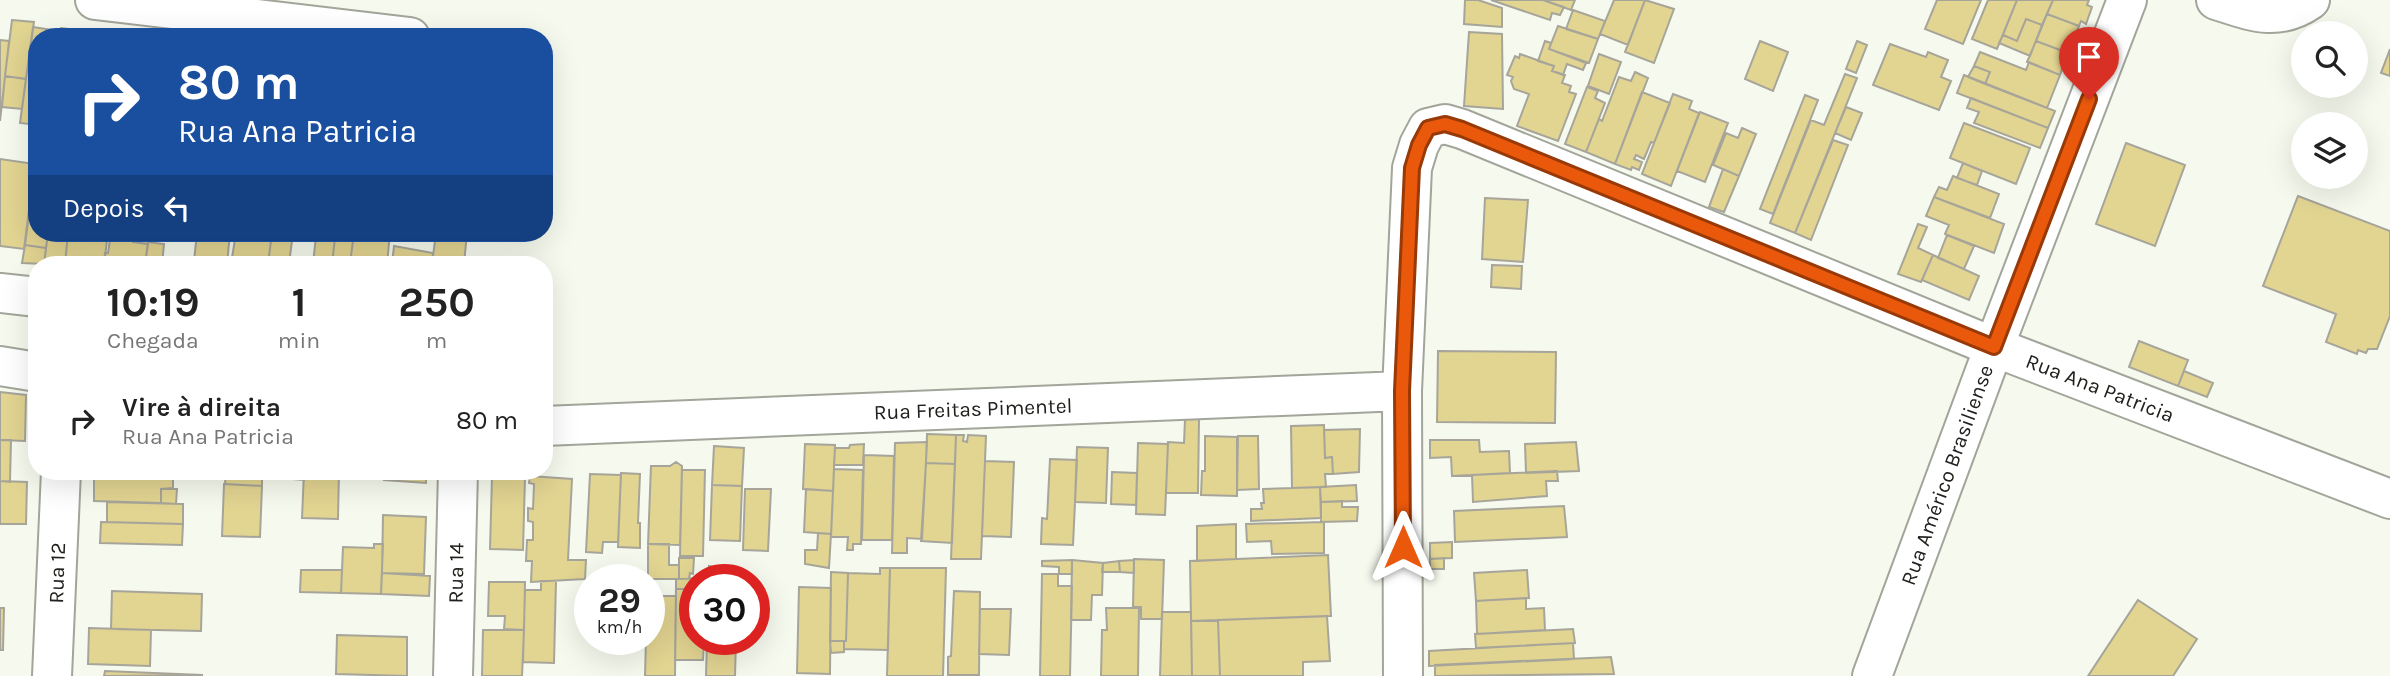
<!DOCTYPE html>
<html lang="pt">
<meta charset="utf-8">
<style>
:root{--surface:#fff;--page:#f2f2f2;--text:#222;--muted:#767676}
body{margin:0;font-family:Karla,sans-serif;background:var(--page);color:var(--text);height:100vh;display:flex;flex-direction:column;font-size:26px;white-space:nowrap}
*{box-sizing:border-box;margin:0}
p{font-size:23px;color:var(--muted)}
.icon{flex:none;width:38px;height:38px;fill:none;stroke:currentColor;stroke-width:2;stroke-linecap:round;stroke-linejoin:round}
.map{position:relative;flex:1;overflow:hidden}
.drawer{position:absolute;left:28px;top:256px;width:525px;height:224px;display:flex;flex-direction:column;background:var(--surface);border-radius:28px;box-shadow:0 7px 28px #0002}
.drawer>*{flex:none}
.hud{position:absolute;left:28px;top:28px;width:525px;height:214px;border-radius:28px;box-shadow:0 7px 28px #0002;background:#1a4fa0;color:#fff;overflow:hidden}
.controls{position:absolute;left:2291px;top:21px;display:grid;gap:14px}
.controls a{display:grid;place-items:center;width:77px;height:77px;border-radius:50%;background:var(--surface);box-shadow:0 7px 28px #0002;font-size:35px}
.speed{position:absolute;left:574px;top:564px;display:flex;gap:14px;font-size:35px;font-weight:700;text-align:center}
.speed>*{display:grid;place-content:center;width:91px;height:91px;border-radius:50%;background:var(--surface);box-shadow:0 7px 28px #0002;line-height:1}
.speed small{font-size:18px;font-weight:400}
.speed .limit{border:10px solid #d22;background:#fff;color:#111}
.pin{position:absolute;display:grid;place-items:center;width:60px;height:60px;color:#fff;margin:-72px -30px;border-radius:50% 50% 50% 0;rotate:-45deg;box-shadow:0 0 7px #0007}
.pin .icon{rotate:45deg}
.me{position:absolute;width:77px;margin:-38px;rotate:0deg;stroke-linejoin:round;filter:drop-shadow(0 0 5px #0008)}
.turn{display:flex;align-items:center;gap:24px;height:147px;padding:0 35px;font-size:32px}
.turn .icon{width:91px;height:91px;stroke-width:2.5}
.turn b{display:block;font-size:49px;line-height:60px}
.then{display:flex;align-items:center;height:66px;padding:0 35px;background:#0003;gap:14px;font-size:26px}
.eta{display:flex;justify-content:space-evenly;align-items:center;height:119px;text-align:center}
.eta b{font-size:42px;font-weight:700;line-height:49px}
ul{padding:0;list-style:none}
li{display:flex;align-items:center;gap:21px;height:91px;padding:0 35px}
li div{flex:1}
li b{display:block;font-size:26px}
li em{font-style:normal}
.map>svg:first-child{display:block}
</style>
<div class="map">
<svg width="2390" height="676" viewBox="0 0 2390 676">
<rect width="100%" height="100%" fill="#f6faee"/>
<!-- building -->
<path fill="#e2d491" stroke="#a7a59a" stroke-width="2" d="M1465,0H1478L1502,8V27L1464,24Z
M1491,0H1543L1564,7L1560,15L1552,13L1550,20Z
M1543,0H1575L1571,10Z
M1614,0H1645L1628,45L1600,34Z
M1645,0L1674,9L1654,63L1625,52Z
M1937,0H1981L1963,44L1925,29Z
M1988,0H2017L1997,49L1972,39Z
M2017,0H2053L2042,25L2026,19L2017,41L2003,35Z
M2053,0H2089L2087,5L2092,7L2086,24L2081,21L2079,26L2047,14Z
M1573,10L1605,21L1598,39L1566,29Z
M2047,14L2079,26L2068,53L2036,41Z
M2026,19L2042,25L2030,56L1999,43L2003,35L2017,41Z
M12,20L34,22L26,79L5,76Z
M1558,26L1598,39L1589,63L1549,49Z
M33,27L59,31L58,37H37V125L20,123Z
M61,28L92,32L91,37H60Z
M1469,32L1502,34L1503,109L1464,106Z
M0,40L9,41L0,121Z
M1545,41L1551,43L1549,49L1586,63L1583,70L1567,64L1563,75L1552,71L1554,66L1538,61Z
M1760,41L1788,52L1773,91L1745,79Z
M1857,41L1867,45L1856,73L1846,69Z
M2036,41L2068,53L2060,75L2027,62Z
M1890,44L1926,57L1928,52L1948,60L1941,77L1951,81L1939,110L1873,85Z
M2390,49V76L2381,73Z
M1980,52L2026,70L2029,62L2060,75L2047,108L1985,84L1990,72L1974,66Z
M1520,54L1554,66L1552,71L1565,75L1562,83L1571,86L1569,92L1576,94L1558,141L1517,126L1529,94L1514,89L1511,81L1513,77L1507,75L1515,56L1519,58Z
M1599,54L1621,62L1609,94L1588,86Z
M1974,66L1990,72L1985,84L1968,77Z
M1635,72L1648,78L1615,164L1586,152L1599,119L1602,121L1619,77L1631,81Z
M1845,74L1857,78L1795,233L1770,223L1811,120L1824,125Z
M1964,75L2055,111L2048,128L1957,93Z
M5,76L26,79L22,109L2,107Z
M1587,87L1598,91L1595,98L1605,103L1586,152L1565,144Z
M1642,92L1670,103L1654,143L1651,142L1644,159L1636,155L1634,159L1642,162L1639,170L1632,167L1631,170L1615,164Z
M1673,94L1692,101L1689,109L1699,113L1671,186L1642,174Z
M1805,95L1818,100L1773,214L1760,209Z
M1971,98L2048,128L2040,148L1974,123L1979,112L1967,108Z
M1846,107L1862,113L1851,140L1835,133Z
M1700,112L1728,123L1705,182L1677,171Z
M1964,123L2030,148L2016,184L1950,158Z
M1742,128L1756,134L1739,176L1713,165L1726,133L1738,138Z
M1833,140L1848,145L1811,240L1795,233Z
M2126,143L2185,165L2155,246L2096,224Z
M0,159L35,164L24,249L0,246Z
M1963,163L1982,171L1977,185L1957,178Z
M35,166L37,233H48L46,248L25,245Z
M1723,169L1739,176L1724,212L1709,207Z
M1953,176L1999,194L1990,218L1934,197L1939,187L1947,190Z
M2298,196L2390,231V316L2377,349H2368L2366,353L2358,350L2357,354L2326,342L2336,314L2263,286Z
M1934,197L2004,224L1994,253L1945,234L1949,225L1926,216Z
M1485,198L1528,200L1523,262L1482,259Z
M1918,224L1927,227L1918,248L1933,255L1921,282L1898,274Z
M48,233H68L65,264H44Z
M68,233H108L104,264H65Z
M111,233H134L133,242L148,244L145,264H104L105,253H108Z
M134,233H149L148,244L133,242Z
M197,233H230L227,264H186L187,261H194Z
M236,233H272L268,264H231Z
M272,233H293L289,264H268Z
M354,233H390L387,264H350Z
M436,233H467L464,264H432Z
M1947,235L1974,246L1964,269L1938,258Z
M316,236L335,238L332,264H313Z
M335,238L353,240L350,264H332Z
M148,242L164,244L162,264H145Z
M25,245L46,248L44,264L22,263Z
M394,246L433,253L432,264H392Z
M1933,255L1979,276L1969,300L1922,280Z
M1492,265L1522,266L1521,289L1491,287Z
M2139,341L2188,360L2178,386L2129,367Z
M1438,351L1556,352L1555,423L1437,422Z
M2184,371L2213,383L2207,397L2178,386Z
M0,392L26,395L25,441L0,440Z
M1185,419H1199L1198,493H1166L1168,442L1184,443Z
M1324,425L1325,458L1332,457L1333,474H1325L1326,487L1292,488L1291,426Z
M1360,429L1359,472L1333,474L1332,457L1325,458L1324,430Z
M927,434L956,435L955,464L926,463Z
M956,435H964L963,441L967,442L968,435L986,436L981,559H951Z
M1205,436L1237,437V496L1201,495L1202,471H1205Z
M1238,436H1258L1259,489L1237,490Z
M0,440H11L10,482L0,481Z
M1430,440H1479L1480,452L1509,451L1510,473L1452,476L1451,457L1430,458Z
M927,442L922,539L907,538V553H892L895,443Z
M1576,442L1579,471L1526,473L1525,444Z
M1138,443L1168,444L1165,515L1136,514Z
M805,444L835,445L833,491L803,489Z
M864,444L863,465H834L835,448H849L850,445Z
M714,446L744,448L742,486L712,485Z
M1077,447L1108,448L1106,503L1075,502Z
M864,455L894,456L892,540H862Z
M1050,459L1077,460L1073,545L1041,544L1042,518L1047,519Z
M985,461L1014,462L1011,537L982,536Z
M676,462L682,466L680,545L648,544L651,466H670Z
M926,463L955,464L952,543L921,541Z
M834,469L863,470L861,544H853V550H847L848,537H831Z
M682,470H705L703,556H680Z
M94,471H173V488L161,489V503L94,501Z
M226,471H262V486L225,484Z
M282,471H304V480L281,478Z
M304,471H339L338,519L302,518Z
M385,471H426V483L384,480Z
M1557,471L1558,481H1546L1547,496L1473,502L1472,475Z
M1112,472L1137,473L1136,505L1111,504Z
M621,473L640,474L638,523H640V548L618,547Z
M590,474L621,475L618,542H603L602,553L586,552Z
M530,476L572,479L568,560H586L585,579L531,582L532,561H526L527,540H533V522L528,521V508L533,509L534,484L529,483Z
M492,477H525L523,550L490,549Z
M0,481L27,482L26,524H0Z
M224,484L262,486L260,537L222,536Z
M712,485L742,486L740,541L710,540Z
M1356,485L1357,501L1321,502L1320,487Z
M1320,487L1321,518L1251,521V509H1262L1261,503H1264L1263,489Z
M161,489H177L176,504L161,503Z
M745,489H771L768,551L743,550Z
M806,489L833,491L831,534L804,532Z
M1342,501V507H1358L1357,521L1321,522V502Z
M107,502L183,504V524L107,522Z
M1564,506L1567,537L1455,542L1454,511Z
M383,515L426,517L424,574L382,573Z
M101,522L183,524L182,545L100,543Z
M1324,522V553L1272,554L1271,541L1247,542L1246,524Z
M1236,524V559L1197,561V526Z
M818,533L831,534L829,568L805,564V550H817Z
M1452,542V558L1430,559V543Z
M374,544H383L381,594L341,593L343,547L374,548Z
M648,544H669V565H679V579H648Z
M1328,555L1331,616L1191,621L1190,561Z
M679,558H694L693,574L690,573L689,579H679Z
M1444,558V569H1430V559Z
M1134,559L1164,560L1162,619H1141V607H1133Z
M1072,560L1103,563L1102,595H1092L1091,620H1071Z
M1072,560V574H1059V567L1042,566V561Z
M1134,560V573L1120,572L1119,561Z
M1119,561L1120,572H1102L1103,563Z
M709,566L721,568L720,578H709Z
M880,568H890L888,650L844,649V641H846L848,573L880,574Z
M890,568H946L943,676H887Z
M301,570H342L341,593L300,592Z
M1527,570L1529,598L1476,601L1474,573Z
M831,572L848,573L846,641H830Z
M382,573L430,576L429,596L381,594Z
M1042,574H1058V586H1072L1070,676H1040Z
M705,578L695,579V589H676V579Z
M541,581H556L554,663L523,662L525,590H541Z
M489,582H525L524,630L504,629L505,616H488Z
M799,587L831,588L830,674L797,673Z
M676,589H695V639H704L703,660H675Z
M112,591L202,594L201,631L111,629Z
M954,591L980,592L979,675H948V657L951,656Z
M649,596H676L675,676H645L646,639H649Z
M1526,598V609L1544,608L1545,630L1477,634L1476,601Z
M2138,600L2197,639L2173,676H2088Z
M0,608H4L3,650H0Z
M1106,608H1139L1138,676H1101L1102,630H1107Z
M980,609H1011L1009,655L979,654Z
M1162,612H1191L1192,676H1160Z
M1327,616L1330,661L1303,662V676H1220L1218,620Z
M1218,620L1220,676H1192L1191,621Z
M89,628L151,630L150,666L88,664Z
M1573,629L1575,643L1476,648L1475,634Z
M483,630H524L522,676H482Z
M337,635L407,637V676L336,674Z
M707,639H736L735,676H706Z
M830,641H844V652L831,653Z
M1573,643L1574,659L1429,666V651Z
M1611,657L1614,674L1435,676V665Z
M105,671L203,675L104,676Z"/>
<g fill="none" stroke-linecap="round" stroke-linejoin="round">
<!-- minor casing -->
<g stroke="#a2a59a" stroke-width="42">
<path id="minor" d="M95,0L410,37
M2216,0C2251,11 2277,23 2310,0
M0,293L37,297
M0,366L37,372
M544,426L1402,391
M52,676L61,471
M453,676L458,471
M1403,676L1402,391L1412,168L1419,145L1428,128L1445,124L1462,129L1994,347L2390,499
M1872,676L1994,347L2127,0"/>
</g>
<!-- minor -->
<use href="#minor" stroke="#fff" stroke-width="38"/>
</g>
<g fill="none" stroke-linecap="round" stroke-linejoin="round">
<!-- route casing -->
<g stroke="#983908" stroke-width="18">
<path id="route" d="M1403,547L1402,391L1412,168L1419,145L1428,128L1445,124L1462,129L1994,347L2089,99"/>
</g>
<!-- route -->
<use href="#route" stroke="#ea580c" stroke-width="12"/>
</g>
<g text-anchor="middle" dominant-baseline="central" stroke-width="5" stroke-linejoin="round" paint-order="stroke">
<!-- street labels -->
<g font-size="21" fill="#20211d" stroke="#fff">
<text transform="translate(2100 388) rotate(21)">Rua Ana Patricia</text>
<text transform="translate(973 409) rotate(-2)">Rua Freitas Pimentel</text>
<text transform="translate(1947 475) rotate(-70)">Rua Américo Brasiliense</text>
<text transform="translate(57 573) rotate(-88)">Rua 12</text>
<text transform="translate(456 573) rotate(-89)">Rua 14</text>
</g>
</g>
</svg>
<div class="controls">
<a><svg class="icon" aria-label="search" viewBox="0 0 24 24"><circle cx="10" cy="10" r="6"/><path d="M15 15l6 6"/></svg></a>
<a><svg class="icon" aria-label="layers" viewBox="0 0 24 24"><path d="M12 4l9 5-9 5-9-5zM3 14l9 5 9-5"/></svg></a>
</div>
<div class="speed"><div>29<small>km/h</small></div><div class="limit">30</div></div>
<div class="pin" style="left:2089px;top:99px;background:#d93025"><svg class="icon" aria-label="arrive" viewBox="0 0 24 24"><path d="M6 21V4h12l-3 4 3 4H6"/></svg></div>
<svg class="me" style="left:1403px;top:547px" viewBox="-20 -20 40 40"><path d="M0-17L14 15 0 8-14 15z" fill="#ea580c" stroke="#fff" stroke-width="4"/></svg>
<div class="hud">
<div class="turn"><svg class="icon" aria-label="right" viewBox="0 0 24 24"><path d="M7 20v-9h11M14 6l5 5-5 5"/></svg><div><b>80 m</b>Rua Ana Patricia</div></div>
<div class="then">Depois<svg class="icon" aria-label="left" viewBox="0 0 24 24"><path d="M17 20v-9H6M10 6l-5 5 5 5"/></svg></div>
</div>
<section class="drawer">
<div class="eta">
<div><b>10:19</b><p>Chegada</p></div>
<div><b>1</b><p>min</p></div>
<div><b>250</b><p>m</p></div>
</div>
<ul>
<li><svg class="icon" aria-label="right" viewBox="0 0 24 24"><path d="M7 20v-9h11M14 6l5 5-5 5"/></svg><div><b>Vire à direita</b><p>Rua Ana Patricia</p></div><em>80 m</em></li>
</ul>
</section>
</div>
